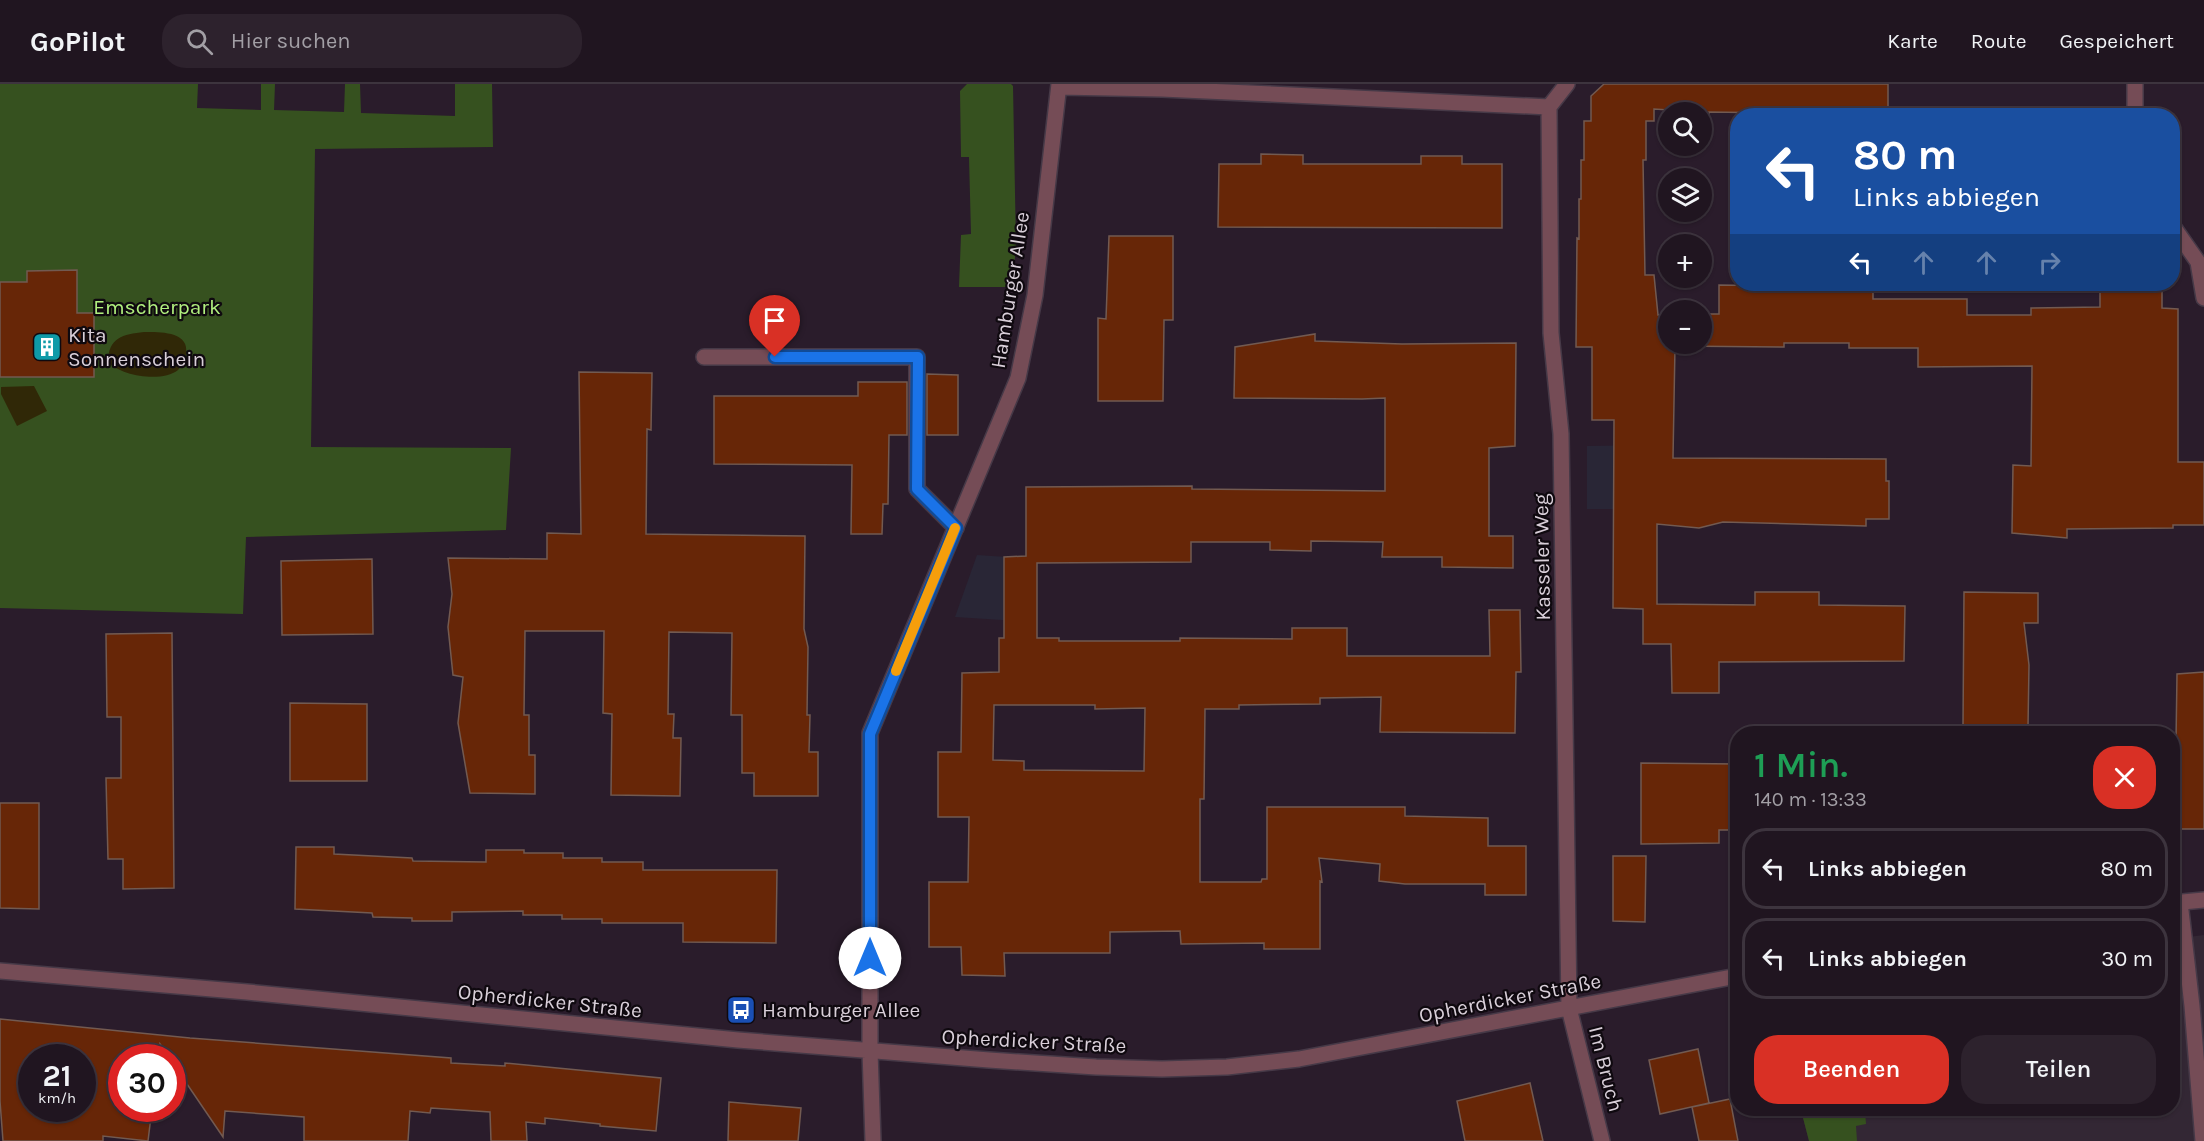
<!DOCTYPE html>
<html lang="de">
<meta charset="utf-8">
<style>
:root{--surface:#201520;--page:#2d222d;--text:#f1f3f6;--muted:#a29fa5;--line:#3d343e;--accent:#d93025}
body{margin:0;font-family:Karla,sans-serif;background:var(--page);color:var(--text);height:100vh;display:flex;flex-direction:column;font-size:22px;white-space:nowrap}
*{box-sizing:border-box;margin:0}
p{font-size:20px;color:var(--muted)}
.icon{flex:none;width:33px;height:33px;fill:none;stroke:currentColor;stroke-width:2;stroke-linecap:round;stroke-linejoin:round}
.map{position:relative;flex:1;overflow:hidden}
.panel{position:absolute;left:1730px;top:642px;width:450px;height:390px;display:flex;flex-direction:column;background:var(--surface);border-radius:24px;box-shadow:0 2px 4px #0004,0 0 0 2px var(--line)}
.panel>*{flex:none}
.top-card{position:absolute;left:1730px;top:24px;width:450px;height:183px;border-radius:24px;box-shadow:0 2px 4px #0004,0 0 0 2px var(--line);background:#1a4fa0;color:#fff;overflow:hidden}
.controls{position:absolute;left:1658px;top:18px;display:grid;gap:12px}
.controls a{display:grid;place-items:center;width:54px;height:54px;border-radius:50%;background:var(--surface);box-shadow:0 2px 4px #0004,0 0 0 2px var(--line);font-size:30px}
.speed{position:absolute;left:18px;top:960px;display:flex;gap:12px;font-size:30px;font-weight:700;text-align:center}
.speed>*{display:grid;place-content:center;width:78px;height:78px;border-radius:50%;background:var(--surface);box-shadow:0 2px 4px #0004,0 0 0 2px var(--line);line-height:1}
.speed small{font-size:15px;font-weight:400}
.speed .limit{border:9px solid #d22;background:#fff;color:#111}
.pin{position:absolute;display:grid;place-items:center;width:51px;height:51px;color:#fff;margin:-62px -26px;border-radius:50% 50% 50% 0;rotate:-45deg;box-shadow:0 0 6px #0007}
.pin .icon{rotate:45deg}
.me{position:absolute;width:66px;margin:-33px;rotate:0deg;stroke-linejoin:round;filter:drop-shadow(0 0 4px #0008)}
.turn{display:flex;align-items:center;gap:21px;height:126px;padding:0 24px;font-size:27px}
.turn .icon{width:78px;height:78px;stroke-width:2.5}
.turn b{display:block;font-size:42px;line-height:51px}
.lanes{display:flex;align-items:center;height:57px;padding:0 24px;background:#0003;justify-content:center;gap:30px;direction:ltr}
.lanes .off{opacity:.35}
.round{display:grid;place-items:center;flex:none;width:63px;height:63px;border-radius:24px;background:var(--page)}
.head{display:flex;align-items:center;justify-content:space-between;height:102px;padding:0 24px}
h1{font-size:36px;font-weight:600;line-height:45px;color:#1e9e55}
.button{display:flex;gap:12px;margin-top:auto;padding:12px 24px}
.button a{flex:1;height:69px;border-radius:24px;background:var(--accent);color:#fff;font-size:24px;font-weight:600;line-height:69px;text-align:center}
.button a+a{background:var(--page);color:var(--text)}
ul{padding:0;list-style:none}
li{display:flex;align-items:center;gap:18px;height:81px;margin:0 12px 9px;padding:0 12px;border:3px solid var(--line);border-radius:24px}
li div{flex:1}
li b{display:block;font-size:22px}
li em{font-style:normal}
header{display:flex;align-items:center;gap:36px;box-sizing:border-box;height:84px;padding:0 30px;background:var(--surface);border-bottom:2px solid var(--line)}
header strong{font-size:28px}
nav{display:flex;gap:33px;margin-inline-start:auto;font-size:21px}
.search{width:420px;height:54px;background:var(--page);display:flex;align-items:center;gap:15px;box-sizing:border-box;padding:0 21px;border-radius:24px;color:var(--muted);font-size:22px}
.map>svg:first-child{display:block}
</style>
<header>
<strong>GoPilot</strong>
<div class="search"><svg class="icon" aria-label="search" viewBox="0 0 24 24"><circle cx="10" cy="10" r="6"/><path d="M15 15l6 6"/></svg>Hier suchen</div>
<nav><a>Karte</a><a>Route</a><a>Gespeichert</a></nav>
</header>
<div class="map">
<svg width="2204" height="1057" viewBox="0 0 2204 1057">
<rect width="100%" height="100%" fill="#2a1c2b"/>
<!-- industrial -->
<path fill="#292636" d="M1656,361L1655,425H1587V362Z
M977,471L1037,475L1032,538L955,533Z"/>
<!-- education -->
<path fill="#332734" d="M2204,851V1057H1809L1802,1030L1819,1024H2172V855Z"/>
<!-- green -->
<path fill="#36511f" d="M0,0H198L197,24L261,26V0H275L274,26L344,28L345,0H360L361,29L455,32V0H492L493,63L315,65L311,363L511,364L506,446L246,453L243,530L0,524Z
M967,0H1011L1013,2L1016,163L1012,203H959L961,151L971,150L969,73H961L960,7Z
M1819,1025H1865L1866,1040L1856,1042L1857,1057H1809L1802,1030Z"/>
<!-- sand -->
<path fill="#302807" d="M144,248C159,248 190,247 186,270C185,276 182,282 178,286C162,299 121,292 108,278C108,254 123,250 144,248Z
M34,302L47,327L17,342L1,310V303Z"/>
<!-- building -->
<path fill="#672607" stroke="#725a51" stroke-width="1.5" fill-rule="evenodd" d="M1604,0H1888V29L1850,25V30L1709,28V31L1701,30V28L1654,25V37H1646V76H1643L1645,191H1654L1658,231H1668V260H1701V230H1719V201L1784,202V206L1873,207V215H1967V231H2031V224L2100,223V200H2162V224L2178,225V378H2204V441H2173V444L2067,445V454L2012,449L2013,381L2031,382L2032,282L1918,283V264H1849V259H1784V263L1675,262L1673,374L1886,375V397H1889V435H1866V442L1723,438L1699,444L1657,440V520L1755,521V508H1819V521L1905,522L1904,577L1719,578V609H1672L1671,560H1643V525L1613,524L1614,336H1592V263H1576L1577,154L1579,155V115H1581V76H1584V37H1591V12Z
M1261,70L1303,71V80H1421V72H1462V80H1502V144L1218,143L1219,80H1261Z
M1109,152H1173V236H1164L1163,317H1098V234L1106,235Z
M77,186V229H94V293H0V198H27V187Z
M1315,250V257L1402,260L1516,259L1515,362L1489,364V452H1513V484L1442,483V473H1382L1383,458L1311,457V467L1270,466V458H1191V478L1037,479V554H1059V557H1180V554L1292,555V544H1347V572H1490L1489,526H1520L1521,588H1516L1515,649L1380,648L1381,613L1320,614V620L1239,621V625H1205L1204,715H1200V798H1261L1262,795H1267V723H1405V732L1488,734V762H1526V811H1485V800H1405L1379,797L1380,780L1319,774L1322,798L1320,797V865H1264V859L1181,860L1180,847L1110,848V869H1004L1005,892L962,891L961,863H929V798H968L969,733H938V668H961L962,589L999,588V554H1004V473L1026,472V403L1192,402V405L1385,407V314L1362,315L1234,314L1235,263ZM994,621H1095V625L1145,624L1144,687L1024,686V677L993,676Z
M579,288L652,289L651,346L647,345L646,450L805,452L804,545L808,563L807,631H810L809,668H818V712H754V689H742V631H731L732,549L669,548L668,630H674L673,654H681L680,712L611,711L612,630L603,629L604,547H525L524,631H529V671H535V710L470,709L458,639L463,593L453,591L448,543L452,510L448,474L547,475V449L581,450Z
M927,290L958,291V351H927Z
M858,298H907V351H889L888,420H883L882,450H851L852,381L714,380V312H858Z
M372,475L373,550L282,551L281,477Z
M1964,508L2038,509V539H2024L2029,581L2028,643L1963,642Z
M172,549L174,804L123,805V775H108L106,694H121V633H107L106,550Z
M2204,588V745H2172V658H2176L2177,590Z
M290,619L367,620V697H290Z
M1641,679L1737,680V746H1719V759L1641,760Z
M0,719H39V825L0,824Z
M296,763H334V770L412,774L413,777L486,778V766H524V769H563V774H602V778H643V786H777L776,859L683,858V839H602V835H562V831H523V827L452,828V837H412V834L373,833L372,829L295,825Z
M1613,772H1646L1645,838L1613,837Z
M0,935L190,954L451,974V979L505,982V979L661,994L656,1047L600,1042V1040L545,1034V1040L526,1038L527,1057H491L490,1028L431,1024L430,1029L410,1027L408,1057H304V1033L225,1027L223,1053L172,978V974H170L160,960L159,974H122V1024H152L148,1057L103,1052V1057H3L0,1017ZM32,974H82V1024H32Z
M1698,965L1709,1019L1660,1030L1649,976Z
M1530,999L1543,1057H1465L1457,1017Z
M1730,1015L1738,1057H1699L1692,1023Z
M729,1018L801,1024L798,1057H728Z"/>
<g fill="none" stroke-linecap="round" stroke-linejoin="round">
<!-- lane casing -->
<g stroke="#463947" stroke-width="18">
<path id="lane" d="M704,273H917V405L956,444
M2180,818L2192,922L2203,1057"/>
</g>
<!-- street casing -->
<g stroke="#463947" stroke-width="18">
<path id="street" d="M2135,0V32
M1059,3L1162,5L1549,23L1567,0
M1549,23L1551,249L1561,350L1569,924L1602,1057
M2172,141L2198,178L2204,214
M2172,819L2204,816
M0,887L247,908L738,956L989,976L1096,983L1162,985L1227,983L1299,975L1737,892
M873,1057L870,967V649L1018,294L1035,211L1059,0"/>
</g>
<!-- lane -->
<use href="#lane" stroke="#754c56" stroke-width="15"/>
<!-- street -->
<use href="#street" stroke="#754c56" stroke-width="15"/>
</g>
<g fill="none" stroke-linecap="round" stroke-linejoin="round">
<!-- route casing -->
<g stroke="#114b97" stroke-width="15">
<path id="route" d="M775,273H918L917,405L956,444L870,650V874"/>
</g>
<!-- route -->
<use href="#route" stroke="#1a73e8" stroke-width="10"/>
<!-- slow -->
<path stroke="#f59e0b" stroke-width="10" d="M896,587L955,444"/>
</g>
<!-- icons -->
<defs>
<g id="building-square" transform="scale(1.5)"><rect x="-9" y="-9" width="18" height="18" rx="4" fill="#0f9aa8" stroke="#0f090f"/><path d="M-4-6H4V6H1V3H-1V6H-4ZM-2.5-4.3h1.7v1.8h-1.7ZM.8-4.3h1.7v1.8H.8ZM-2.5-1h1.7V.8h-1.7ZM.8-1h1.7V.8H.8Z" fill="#fff"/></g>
<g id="bus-square" transform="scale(1.5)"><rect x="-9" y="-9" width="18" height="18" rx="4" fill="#1a4fb4" stroke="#0f090f"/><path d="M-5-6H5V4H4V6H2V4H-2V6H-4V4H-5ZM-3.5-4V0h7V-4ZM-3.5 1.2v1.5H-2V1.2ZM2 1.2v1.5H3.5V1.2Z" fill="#fff"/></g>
</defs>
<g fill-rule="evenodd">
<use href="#building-square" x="47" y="263"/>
<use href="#bus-square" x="741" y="926"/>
</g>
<g text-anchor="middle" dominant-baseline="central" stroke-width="4.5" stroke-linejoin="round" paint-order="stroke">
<!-- street labels -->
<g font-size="21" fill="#d9cfd9" stroke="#0f090f">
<text transform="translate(1010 206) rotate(-81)">Hamburger Allee</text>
<text transform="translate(1542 473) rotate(-91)">Kasseler Weg</text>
<text transform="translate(1510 914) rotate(-11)">Opherdicker Straße</text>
<text transform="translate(550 917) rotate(6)">Opherdicker Straße</text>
<text transform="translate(1034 957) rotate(3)">Opherdicker Straße</text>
<text transform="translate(1606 985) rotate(76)">Im Bruch</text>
</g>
<!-- park labels -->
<g font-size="21" fill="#b1f07f" stroke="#0f090f">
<text x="157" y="223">Emscherpark</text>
</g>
<!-- poi labels -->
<g font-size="21" fill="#d9cfd9" stroke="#0f090f" text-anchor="start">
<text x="68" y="251">Kita<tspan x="68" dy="24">Sonnenschein</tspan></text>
<text x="762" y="926">Hamburger Allee</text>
</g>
</g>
</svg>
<div class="controls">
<a><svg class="icon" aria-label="search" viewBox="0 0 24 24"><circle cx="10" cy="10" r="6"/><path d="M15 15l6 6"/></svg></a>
<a><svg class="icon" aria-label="layers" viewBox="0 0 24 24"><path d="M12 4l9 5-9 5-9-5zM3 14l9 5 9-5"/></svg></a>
<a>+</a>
<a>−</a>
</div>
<div class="speed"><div>21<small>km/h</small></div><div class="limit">30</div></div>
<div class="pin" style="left:775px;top:273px;background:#d93025"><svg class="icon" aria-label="arrive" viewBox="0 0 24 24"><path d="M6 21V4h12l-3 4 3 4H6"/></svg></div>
<svg class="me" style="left:870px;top:874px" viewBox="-20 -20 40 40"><circle r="19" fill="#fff"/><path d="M0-13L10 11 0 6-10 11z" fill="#1a73e8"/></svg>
<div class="top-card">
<div class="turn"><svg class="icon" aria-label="left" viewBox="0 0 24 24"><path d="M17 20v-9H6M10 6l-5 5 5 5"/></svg><div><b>80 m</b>Links abbiegen</div></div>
<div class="lanes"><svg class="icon" aria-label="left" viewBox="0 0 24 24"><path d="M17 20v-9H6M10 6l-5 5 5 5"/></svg><svg class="icon off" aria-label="ahead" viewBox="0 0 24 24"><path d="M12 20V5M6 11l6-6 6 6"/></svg><svg class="icon off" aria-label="ahead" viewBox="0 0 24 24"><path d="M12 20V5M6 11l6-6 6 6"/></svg><svg class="icon off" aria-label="right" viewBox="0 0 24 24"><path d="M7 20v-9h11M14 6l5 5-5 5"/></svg></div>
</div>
<section class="panel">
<div class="head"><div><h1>1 Min.</h1><p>140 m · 13:33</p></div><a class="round" style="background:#d93025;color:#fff"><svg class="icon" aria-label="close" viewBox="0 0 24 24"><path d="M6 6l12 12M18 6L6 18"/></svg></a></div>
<ul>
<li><svg class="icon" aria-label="left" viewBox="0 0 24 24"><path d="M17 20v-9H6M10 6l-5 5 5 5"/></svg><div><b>Links abbiegen</b></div><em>80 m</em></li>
<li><svg class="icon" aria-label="left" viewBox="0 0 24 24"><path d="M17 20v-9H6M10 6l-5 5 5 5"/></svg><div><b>Links abbiegen</b></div><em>30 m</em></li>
</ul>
<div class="button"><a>Beenden</a><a>Teilen</a></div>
</section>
</div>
